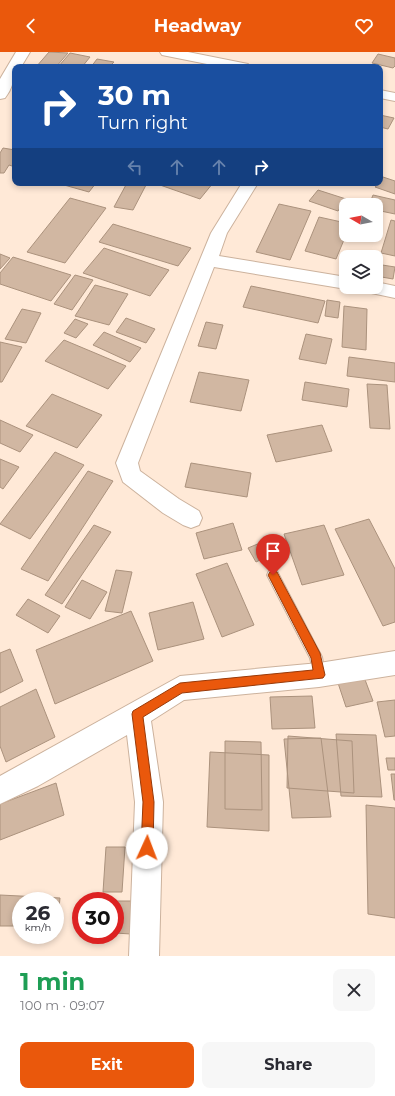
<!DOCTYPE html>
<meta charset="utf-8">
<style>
:root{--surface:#fff;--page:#f7f7f7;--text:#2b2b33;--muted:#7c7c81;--accent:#ea580c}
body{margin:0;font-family:Montserrat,sans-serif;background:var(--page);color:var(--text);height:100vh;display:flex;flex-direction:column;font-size:15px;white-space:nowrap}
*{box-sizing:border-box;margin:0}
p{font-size:13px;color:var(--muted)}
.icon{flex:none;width:22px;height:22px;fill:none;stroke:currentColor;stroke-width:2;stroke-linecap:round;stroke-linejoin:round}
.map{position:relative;height:904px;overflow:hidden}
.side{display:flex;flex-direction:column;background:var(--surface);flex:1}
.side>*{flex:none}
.hud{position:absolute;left:12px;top:12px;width:371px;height:122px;border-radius:8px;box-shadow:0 2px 6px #0003;background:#1a4fa0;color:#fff;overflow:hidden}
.needle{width:26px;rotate:279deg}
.buttons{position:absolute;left:339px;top:146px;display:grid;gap:8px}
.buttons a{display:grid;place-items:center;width:44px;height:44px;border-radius:8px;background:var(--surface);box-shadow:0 2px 6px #0003;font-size:20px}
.speed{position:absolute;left:12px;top:840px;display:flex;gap:8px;font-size:20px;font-weight:700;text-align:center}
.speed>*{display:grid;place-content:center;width:52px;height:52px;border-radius:50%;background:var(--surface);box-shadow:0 2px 6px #0003;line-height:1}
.speed small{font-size:10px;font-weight:400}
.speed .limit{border:6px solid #d22;background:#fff;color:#111}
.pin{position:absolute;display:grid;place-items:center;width:34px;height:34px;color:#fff;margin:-41px -17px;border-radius:50% 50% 50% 0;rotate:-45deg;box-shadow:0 0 4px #0007}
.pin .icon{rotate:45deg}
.me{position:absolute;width:44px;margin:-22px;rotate:2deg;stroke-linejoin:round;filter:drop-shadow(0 0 3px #0008)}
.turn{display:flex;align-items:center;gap:14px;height:84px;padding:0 20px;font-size:18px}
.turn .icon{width:52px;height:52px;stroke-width:2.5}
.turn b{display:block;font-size:28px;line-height:34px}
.lanes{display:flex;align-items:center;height:38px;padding:0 20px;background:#0003;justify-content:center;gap:20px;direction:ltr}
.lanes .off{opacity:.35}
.round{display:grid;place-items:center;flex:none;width:42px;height:42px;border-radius:8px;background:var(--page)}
.headline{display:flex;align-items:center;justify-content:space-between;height:68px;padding:0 20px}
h1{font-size:24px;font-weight:700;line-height:30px;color:#1e9e55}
.action{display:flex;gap:8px;margin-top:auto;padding:8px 20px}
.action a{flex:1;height:46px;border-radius:8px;background:var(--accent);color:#fff;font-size:16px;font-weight:700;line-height:46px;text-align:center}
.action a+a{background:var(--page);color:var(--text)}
header{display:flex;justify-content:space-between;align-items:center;height:52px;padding:0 20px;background:var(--accent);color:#fff;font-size:18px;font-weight:700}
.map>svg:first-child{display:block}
</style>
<header><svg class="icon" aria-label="back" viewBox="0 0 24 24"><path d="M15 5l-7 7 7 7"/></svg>Headway<svg class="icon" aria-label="heart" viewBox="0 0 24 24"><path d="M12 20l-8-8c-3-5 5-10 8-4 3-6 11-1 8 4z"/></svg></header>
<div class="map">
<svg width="395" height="904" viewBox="0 0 395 904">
<rect width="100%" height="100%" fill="#ffe9d7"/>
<!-- building -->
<path fill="#d1b7a2" stroke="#ab927d" d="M49,0L68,1L56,15H36Z
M70,1L90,5L82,15H58Z
M378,2L395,6V14L393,16L372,11Z
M97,7L114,10L109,15H91Z
M380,63L394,66L388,77L380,75Z
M3,96L15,98V115L9,113L4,121H0V101Z
M383,125L395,129V142L375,135L380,131Z
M57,131H96L89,140Z
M127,131L146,133L133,158L114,155Z
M162,131H213L200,147L160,133Z
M318,138L346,147L338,159L309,149Z
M373,143L395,148V162L376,158V153H369Z
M70,146L106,156L65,211L27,200Z
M279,152L311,159L290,208L256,200Z
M319,165L346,171V183L336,207L305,199Z
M391,168L395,169V204L381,201Z
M113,172L191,196L178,214L99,190Z
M104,196L169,218L150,244L83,221Z
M0,202L10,206L0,217Z
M13,205L71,223L51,249L0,232V221Z
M376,212L395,215L393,227L376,224Z
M75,223L93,228L72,258L54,252Z
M95,233L128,242L109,273L75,264Z
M251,234L325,249L318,271L243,255Z
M327,248L340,250L338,266L325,264Z
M344,254L367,257L366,298L342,295Z
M22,257L41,261L26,291L5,287Z
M126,266L155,277L146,291L116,280Z
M75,267L88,272L76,286L64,281Z
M206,270L223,273L216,297L198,294Z
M104,280L141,296L130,310L93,293Z
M306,282L332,287L326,312L299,307Z
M64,288L126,314L108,337L45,309Z
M0,290L22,295L2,330H0Z
M349,305L395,311V330L347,324Z
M199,320L249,328L241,359L190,350Z
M305,330L349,337L347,355L302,348Z
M367,332L387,333L390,377L370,376Z
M52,342L102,363L77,396L26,374Z
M0,368L33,383L20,400L0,391Z
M322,373L332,399L276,410L267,383Z
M55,400L84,413L30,487L0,472Z
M0,407L19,415L3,437L0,435Z
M191,411L251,421L247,445L185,435Z
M88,419L113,429L48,529L21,517Z
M369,467L395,517V570L383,574L335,477Z
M233,471L242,498L204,507L196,481Z
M94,473L111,480L62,552L45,543Z
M324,473L344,523L302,533L284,482Z
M260,491L268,504L256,510L248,496Z
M227,511L254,573L222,585L196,522Z
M116,518L132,520L122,561L105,559Z
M82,528L107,540L90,567L65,555Z
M28,547L60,564L48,581L16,563Z
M193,550L204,587L158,598L149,561Z
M131,559L153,609L55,652L36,598Z
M10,597L23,629L0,641V601Z
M364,625L373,649L346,655L338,631Z
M36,637L55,685L6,710L0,694V655Z
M312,644L315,676L272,677L270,645Z
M395,648V684L385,685L377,650Z
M336,682L376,683L382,745L341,744Z
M288,684L352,689L354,741L287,736Z
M321,686L331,765L292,766L284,687Z
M225,689L261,690L262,758L225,757Z
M210,700L269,703V779L207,775Z
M386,706H395V718H388Z
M391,722H395V748H394Z
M56,731L64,763L0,788V752Z
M366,753L395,756V866L368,862Z
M106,795H125L122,840H103Z
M0,843L60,846L57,876H55V849H21V874H0Z
M99,849H133L131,882L115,881V849Z"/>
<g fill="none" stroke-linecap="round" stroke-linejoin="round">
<!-- lane casing -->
<g stroke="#ccb29d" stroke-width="2">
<path id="lane" d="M273,518L277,519L322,605L325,623L323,627L319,629L315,627L310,606L267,523L269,519Z"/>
</g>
<!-- street casing -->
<g stroke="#ccb29d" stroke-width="2">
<path id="street" d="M16,0H30L21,15H15C15,26 12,37 5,46L0,47V27Z
M242,131H258L227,181L219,204L346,225V235H353L346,237L214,215L138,411L140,419L179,447L199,459L202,466L199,473L191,476L183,473L163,461L123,430L116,411L211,181Z
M376,230L395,234V246L362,239L359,235H376Z
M395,599V623L319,635L184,648L151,669L163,750L159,904H129L135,750L127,683L38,734L0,752V724L180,624L319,611Z"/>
</g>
<!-- secondary casing -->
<g stroke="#ccb29d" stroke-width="2">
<path id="secondary" d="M160,0H188L248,12L250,15H222L162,3Z
M380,38L395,41V49L380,46Z"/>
</g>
<!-- lane -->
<use href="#lane" fill="#fff" fill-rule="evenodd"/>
<!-- street -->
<use href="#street" fill="#fff" fill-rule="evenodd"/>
<!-- secondary -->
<use href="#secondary" fill="#fff" fill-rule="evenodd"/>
</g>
<!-- route -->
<path fill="#ea580c" stroke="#983908" d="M273,518L277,520L320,601L325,623L323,626L182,641L143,665L154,750L153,796L151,801L147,802L143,801L141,796L143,750L132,662L133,659L180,631L313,618L311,606L268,523L270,520Z"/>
</svg>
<div class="buttons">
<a><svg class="needle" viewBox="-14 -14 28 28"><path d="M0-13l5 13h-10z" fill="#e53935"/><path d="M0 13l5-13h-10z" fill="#7c7c81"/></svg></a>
<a><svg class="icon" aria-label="layers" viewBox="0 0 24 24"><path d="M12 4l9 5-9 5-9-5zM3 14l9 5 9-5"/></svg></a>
</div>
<div class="speed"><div>26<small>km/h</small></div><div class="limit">30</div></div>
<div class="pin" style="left:273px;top:523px;background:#d93025"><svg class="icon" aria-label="arrive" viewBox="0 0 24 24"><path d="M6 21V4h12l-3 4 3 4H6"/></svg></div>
<svg class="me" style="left:147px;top:796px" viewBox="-20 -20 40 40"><circle r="19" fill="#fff"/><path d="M0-13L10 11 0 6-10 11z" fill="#ea580c"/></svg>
<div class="hud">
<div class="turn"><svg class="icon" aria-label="right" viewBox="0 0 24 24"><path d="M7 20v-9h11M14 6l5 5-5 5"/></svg><div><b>30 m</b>Turn right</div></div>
<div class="lanes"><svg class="icon off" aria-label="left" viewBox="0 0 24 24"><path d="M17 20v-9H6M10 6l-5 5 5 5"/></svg><svg class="icon off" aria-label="ahead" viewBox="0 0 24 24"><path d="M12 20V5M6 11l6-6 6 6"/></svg><svg class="icon off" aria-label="ahead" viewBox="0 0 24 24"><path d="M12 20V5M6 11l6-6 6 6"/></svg><svg class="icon" aria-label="right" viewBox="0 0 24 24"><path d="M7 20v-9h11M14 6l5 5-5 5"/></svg></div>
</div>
</div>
<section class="side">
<div class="headline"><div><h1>1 min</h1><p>100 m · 09:07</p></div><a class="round"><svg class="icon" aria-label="close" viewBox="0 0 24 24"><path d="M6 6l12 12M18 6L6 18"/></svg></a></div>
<div class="action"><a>Exit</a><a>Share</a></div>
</section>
